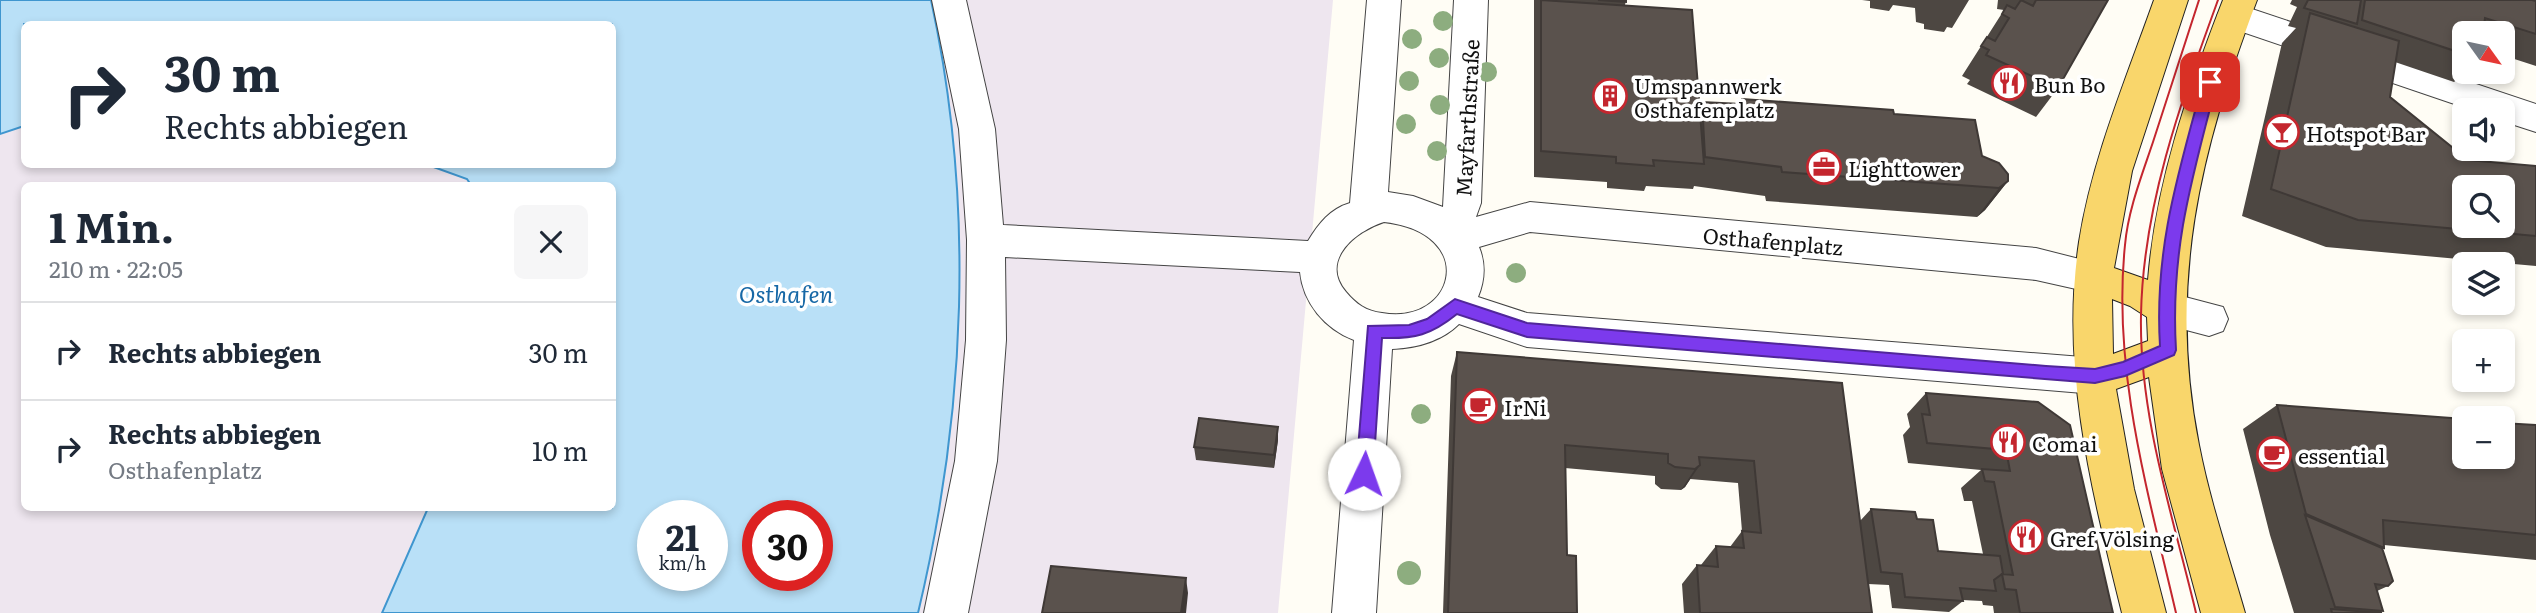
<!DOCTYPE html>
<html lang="de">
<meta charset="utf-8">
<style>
:root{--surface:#fff;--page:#f6f6f7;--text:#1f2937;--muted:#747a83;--line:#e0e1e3}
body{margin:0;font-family:Literata,serif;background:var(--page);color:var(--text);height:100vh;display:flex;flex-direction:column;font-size:26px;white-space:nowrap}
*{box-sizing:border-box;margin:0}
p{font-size:23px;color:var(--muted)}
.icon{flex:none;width:38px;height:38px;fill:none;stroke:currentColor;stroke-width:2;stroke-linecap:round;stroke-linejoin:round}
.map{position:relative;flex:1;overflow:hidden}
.panel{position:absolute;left:21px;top:182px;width:595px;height:329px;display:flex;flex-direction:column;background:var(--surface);border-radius:10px;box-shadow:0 4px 10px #0003}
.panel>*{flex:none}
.banner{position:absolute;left:21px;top:21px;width:595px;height:147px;border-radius:10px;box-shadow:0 4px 10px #0003;background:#fff;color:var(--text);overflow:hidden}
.needle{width:46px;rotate:123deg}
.controls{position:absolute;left:2452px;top:21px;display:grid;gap:14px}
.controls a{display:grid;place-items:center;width:63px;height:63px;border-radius:10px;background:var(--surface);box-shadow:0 4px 10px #0003;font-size:35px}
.speed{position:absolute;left:637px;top:500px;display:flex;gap:14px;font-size:35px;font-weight:700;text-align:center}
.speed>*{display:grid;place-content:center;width:91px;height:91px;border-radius:50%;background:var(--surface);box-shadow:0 4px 10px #0003;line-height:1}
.speed small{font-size:18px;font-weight:400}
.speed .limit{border:10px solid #d22;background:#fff;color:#111}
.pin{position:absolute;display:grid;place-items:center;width:60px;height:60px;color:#fff;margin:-30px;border-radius:14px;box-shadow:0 4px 10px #0006}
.me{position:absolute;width:77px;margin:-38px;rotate:3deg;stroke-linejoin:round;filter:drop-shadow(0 0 5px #0008)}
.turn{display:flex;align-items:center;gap:24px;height:147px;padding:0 28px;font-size:32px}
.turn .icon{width:91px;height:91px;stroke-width:2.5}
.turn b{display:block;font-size:49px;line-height:60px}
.round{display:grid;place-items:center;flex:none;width:74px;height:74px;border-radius:10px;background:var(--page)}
.overview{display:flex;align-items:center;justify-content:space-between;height:119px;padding:0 28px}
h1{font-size:42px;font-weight:700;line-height:52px}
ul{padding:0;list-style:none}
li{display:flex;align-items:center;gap:21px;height:98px;padding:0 28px;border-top:2px solid var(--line)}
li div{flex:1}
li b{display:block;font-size:26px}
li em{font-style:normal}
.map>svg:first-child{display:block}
</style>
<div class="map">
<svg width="2536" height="613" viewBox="0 0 2536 613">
<rect width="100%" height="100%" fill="#fffdf5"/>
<!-- industrial -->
<path fill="#eee6ef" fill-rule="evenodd" d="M0,0H1333L1278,613H0ZM24,24H612V164H24ZM24,186H612V508H24ZM653,516H712V576H653ZM758,516H817V576H758Z"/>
<!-- water -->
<path fill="#b9e0f7" stroke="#3f96cf" stroke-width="2" fill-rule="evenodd" d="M0,0H931C975,202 966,412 918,613H382L428,508H612V186L471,185L467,179L428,165L612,164V24H24V126L0,134ZM712,516V576H653V516ZM758,516H817V576H758Z"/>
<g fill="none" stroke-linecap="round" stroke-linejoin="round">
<!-- minor casing -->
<g stroke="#444" stroke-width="2">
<path id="minor" d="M932,0H966L995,129L1003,225L1308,241C1319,223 1330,209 1350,203L1367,0H1401L1388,192L1413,196L1443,207L1454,0H1488L1481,203L1476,217L1530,202L2036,248L2107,266L2113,277L2107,288L2094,293L2036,280L1530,232L1479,247C1486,264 1485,280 1478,297L1527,313L2095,358L2109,364L2115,376L2109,388L2095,394L1527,347L1459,324C1442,341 1416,348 1392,349L1376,613H1332L1354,340C1325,329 1303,303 1300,272L1005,257L1006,340L997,461L968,613H924L955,461L966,340L967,240L959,129ZM1384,222C1480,233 1455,326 1382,313C1366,311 1356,304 1346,292C1319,260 1356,231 1384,222Z
M2234,3L2536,104V132L2502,121V110H2472L2222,25L2217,16L2222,7Z
M2166,292L2223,307L2228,319L2223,331L2209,336L2152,321L2147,309L2152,297Z"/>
</g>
<!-- major casing -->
<g stroke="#222" stroke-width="2">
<path id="major" d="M2154,0H2188L2132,171L2114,268L2148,280C2156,182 2188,90 2223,0H2257C2200,151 2167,283 2199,445C2210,502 2229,557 2245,613H2201L2162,469L2149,377L2116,389L2134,489L2166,613H2122C2092,491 2060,369 2079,242C2092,159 2126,79 2154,0ZM2112,299L2130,306L2147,317L2148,341L2113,354Z"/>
</g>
<!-- minor -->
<use href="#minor" fill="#fff" fill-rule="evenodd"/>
<!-- major -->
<use href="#major" fill="#f9d66b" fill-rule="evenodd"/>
<!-- tram -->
<path stroke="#c4262e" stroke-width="2" d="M2176,613C2148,492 2112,370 2125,245C2128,210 2142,175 2153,142C2168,95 2184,47 2199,0
M2196,613C2173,516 2139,416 2141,315C2143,205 2181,102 2218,0"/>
</g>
<!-- trees -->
<g fill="#8dad7f">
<circle cx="1443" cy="21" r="10"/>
<circle cx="1412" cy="39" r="10"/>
<circle cx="1439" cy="58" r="10"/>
<circle cx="1487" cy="72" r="10"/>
<circle cx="1409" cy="81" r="10"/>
<circle cx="1440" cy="105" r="10"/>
<circle cx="1406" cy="124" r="10"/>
<circle cx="1437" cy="151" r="10"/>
<circle cx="1516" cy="273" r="10"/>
<circle cx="1421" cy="414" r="10"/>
<circle cx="1409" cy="573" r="12"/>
</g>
<!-- wall -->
<path fill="#4d4742" d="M1534,0H1626L1625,5L1700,106L1702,102L1739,104L1742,99L1894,114L1982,156L2008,181L1985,210L1977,217L1766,201L1765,196L1694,186L1693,189L1646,186L1644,191L1607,188V182L1534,177Z
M1862,0H1969L1952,28L1947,27L1944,32L1924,29V24L1916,22L1915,8L1893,5L1889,11L1870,8V1Z
M1998,0H2108L2058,88L2036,117L1967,84L1970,80L1962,76L2004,10L1997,9Z
M2292,0H2532L2536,1V66L2502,55V33H2464V72H2466L2454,82L2395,62L2390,97L2468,160L2536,166V266L2326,247L2242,216L2282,43L2296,28L2288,26L2297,7L2290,4Z
M1457,352L1842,383L1860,521L1871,509L1917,519L1938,551L1983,554L1972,501H1964L1961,488L1981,470L1908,463L1903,435L1910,427L1907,414L1926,393L2038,402L2113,613H1994L1993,606L1983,605L1982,601L1962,600L1963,601L1949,612L1892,608L1889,585L1868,584L1872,613H1684L1682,584L1697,565H1701L1716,546L1730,547L1742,531L1738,483L1690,479L1685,487L1681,490L1661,489L1655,484V476L1565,468L1567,555L1577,613H1443L1451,376Z
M2277,405L2536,425V560L2384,545V548H2382L2388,586L2377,591L2383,611L2379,613H2382H2294L2270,535L2243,429Z
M1278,440L1274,468L1196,460L1194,447Z"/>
<!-- shaded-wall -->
<path fill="#3f3936" d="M2008,181L1985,210L1977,217L1999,188Z
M1278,427V440L1274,468V455Z
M1700,465L1685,487L1681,490L1695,469Z
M1186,578L1188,593L1186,613H1181Z"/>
<!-- building -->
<path fill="#5a524d" stroke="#3f3936" stroke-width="2" fill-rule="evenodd" d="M1541,0L1692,10L1704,164L1653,160L1654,166L1616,163V157L1541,151Z
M1598,0H1626V2Z
M2021,0L2033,6L2036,0H2108L2058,88L1986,55L1989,50L1981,46L1987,37L1995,41L2009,18L2002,14L2007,5L2015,9Z
M2308,0H2361L2357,24L2304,8Z
M2365,0H2532L2536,1V34L2485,18L2483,33H2464V54L2362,20Z
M2310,13L2399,41L2390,97L2468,160L2536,166V236L2358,220L2271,189ZM2464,187H2502V226H2464Z
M1742,99L1893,110L1894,114L1975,120L1982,156L1999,163L2008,174V181L1999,188L1782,172L1781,167L1705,157L1702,102L1742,104Z
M1457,352L1842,383L1872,613H1700L1697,565L1718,567L1716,546L1744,548L1742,531L1761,533L1754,461L1699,457L1700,465L1695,469L1675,467L1668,463V454L1565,445L1567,555L1576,556L1577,613H1448Z
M1926,393L2038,402L2070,425L2113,613H2020L2016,590L2005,589L2002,574L2013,575L1994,482L1985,481L1982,469L2010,471L2006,450L1927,443L1922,414L1930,415Z
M2277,405L2464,419V457H2502V423L2536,425V535L2383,520L2384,548L2306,514Z
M1199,418L1278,427L1274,455L1194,447Z
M1871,509L1915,512L1917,519L1933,520L1938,551L2000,556L2003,574H2002L1994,580L1996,591L1960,588L1963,601L1905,597L1902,574L1881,572Z
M2305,515L2382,548L2393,581L2388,586L2375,584L2383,611L2335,607Z
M1051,566L1186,578L1181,613H1042Z
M2331,609L2382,613H2332Z"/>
<!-- route -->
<path fill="#7c3aed" stroke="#51269a" stroke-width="2" d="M2210,77L2217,82C2192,178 2170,250 2176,350L2174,355L2125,376L2095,383L1527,337L1457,314C1431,335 1415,339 1382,338L1373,474L1370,480L1364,482L1358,480L1356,474L1368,326L1409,325L1427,319L1455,299L1527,323L2046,366L2095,369L2123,362L2160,346C2154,250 2178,174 2203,82Z"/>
<!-- icons -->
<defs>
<g id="restaurant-ring" transform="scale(1.75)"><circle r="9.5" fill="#fff" stroke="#c4262e" stroke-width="1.5"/><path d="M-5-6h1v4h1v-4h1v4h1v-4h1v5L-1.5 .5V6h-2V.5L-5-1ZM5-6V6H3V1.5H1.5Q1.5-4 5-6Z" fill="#c4262e"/></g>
<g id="building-ring" transform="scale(1.75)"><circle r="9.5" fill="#fff" stroke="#c4262e" stroke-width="1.5"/><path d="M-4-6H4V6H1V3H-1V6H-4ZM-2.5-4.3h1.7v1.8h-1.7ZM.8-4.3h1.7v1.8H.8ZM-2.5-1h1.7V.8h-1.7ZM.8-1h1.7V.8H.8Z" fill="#c4262e"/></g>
<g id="bar-ring" transform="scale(1.75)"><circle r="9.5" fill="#fff" stroke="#c4262e" stroke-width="1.5"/><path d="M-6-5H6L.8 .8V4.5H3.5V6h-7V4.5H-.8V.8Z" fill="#c4262e"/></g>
<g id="office-ring" transform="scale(1.75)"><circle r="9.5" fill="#fff" stroke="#c4262e" stroke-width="1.5"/><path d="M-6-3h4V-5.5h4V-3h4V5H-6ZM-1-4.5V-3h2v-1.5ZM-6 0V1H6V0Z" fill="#c4262e"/></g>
<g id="cafe-ring" transform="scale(1.75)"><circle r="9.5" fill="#fff" stroke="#c4262e" stroke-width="1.5"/><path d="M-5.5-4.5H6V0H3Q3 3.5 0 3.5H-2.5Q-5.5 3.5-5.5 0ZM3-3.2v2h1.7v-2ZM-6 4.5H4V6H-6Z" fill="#c4262e"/></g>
</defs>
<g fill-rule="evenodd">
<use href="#restaurant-ring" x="2009" y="83"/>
<use href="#building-ring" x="1610" y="96"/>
<use href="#bar-ring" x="2282" y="132"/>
<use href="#office-ring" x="1824" y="167"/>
<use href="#cafe-ring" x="1480" y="406"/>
<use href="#restaurant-ring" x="2008" y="442"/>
<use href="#cafe-ring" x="2274" y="454"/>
<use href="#restaurant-ring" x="2026" y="537"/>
</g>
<g text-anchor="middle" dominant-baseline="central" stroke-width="7" stroke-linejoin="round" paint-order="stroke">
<!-- poi labels -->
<g font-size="21" fill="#111" stroke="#fff" text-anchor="start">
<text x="2034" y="83">Bun Bo</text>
<text x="1634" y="84">Umspannwerk<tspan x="1634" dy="24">Osthafenplatz</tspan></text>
<text x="2306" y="132">Hotspot Bar</text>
<text x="1848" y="167">Lighttower</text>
<text x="1504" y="406">IrNi</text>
<text x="2032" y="442">Comai</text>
<text x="2298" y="454">essential</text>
<text x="2050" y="537">Gref Völsing</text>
</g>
<!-- street labels -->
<g font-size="21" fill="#111" stroke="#fff">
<text transform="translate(1466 118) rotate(-87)">Mayfarthstraße</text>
<text transform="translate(1773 240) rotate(5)">Osthafenplatz</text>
</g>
<!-- water labels -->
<g font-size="23" font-style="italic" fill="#1768a6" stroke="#fff">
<text x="786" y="293">Osthafen</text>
</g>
</g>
</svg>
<div class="controls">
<a><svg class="needle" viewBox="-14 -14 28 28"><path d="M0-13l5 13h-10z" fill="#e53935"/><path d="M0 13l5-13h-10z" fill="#747a83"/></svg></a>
<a><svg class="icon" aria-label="sound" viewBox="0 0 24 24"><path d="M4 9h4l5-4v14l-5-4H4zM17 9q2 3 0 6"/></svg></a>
<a><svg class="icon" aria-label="search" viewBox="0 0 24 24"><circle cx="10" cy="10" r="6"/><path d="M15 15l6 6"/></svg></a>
<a><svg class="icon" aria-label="layers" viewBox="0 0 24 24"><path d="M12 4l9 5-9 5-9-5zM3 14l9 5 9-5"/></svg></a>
<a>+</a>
<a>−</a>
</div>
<div class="speed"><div>21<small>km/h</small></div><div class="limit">30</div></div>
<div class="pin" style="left:2210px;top:82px;background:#d93025"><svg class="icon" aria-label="arrive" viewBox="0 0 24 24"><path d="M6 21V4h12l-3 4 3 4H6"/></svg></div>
<svg class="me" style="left:1364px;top:474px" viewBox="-20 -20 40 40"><circle r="19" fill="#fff"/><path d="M0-13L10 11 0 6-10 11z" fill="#7c3aed"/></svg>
<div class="banner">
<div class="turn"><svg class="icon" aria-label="right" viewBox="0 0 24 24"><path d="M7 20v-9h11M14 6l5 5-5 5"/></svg><div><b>30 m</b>Rechts abbiegen</div></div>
</div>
<section class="panel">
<div class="overview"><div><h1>1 Min.</h1><p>210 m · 22:05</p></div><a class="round"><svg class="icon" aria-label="close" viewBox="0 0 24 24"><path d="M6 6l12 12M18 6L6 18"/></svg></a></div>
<ul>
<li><svg class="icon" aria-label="right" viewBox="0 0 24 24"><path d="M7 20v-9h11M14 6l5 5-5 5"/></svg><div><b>Rechts abbiegen</b></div><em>30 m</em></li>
<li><svg class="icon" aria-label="right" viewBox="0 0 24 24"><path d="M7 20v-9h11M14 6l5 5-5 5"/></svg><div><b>Rechts abbiegen</b><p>Osthafenplatz</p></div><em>10 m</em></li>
</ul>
</section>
</div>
